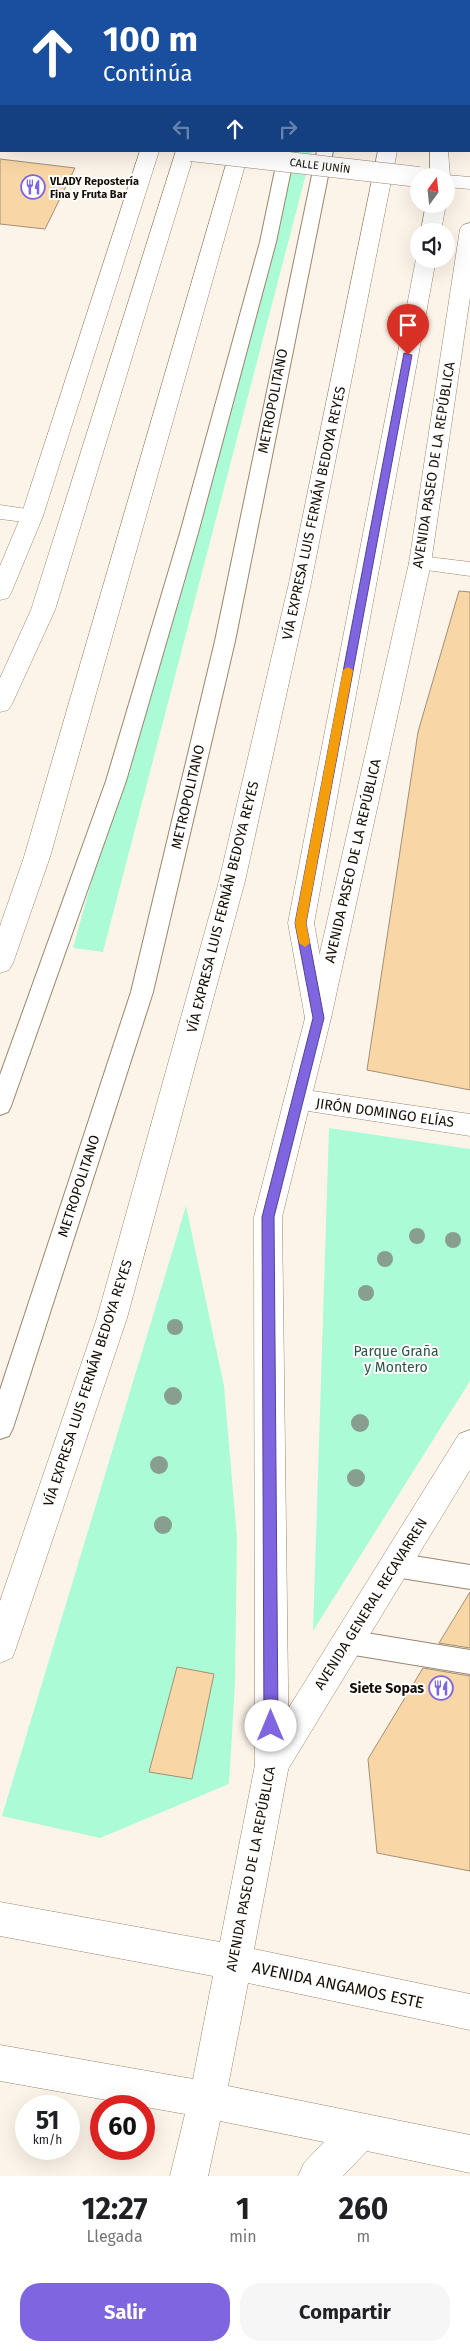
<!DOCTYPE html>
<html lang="es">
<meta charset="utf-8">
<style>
:root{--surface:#fff;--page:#f6f6f6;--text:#202124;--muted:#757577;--accent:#8065e0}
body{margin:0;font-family:"Fira Sans",sans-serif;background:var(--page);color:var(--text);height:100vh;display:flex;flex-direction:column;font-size:19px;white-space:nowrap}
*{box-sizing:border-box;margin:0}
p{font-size:16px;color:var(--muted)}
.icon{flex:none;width:28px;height:28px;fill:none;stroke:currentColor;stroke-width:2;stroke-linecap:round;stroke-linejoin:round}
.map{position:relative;height:2176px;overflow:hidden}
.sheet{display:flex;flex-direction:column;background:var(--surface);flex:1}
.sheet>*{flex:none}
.top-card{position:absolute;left:0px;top:0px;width:470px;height:152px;box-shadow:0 5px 20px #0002;background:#1a4fa0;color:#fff;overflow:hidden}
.needle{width:32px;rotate:15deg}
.fabs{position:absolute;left:410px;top:168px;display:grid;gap:10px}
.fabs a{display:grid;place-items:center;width:45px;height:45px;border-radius:50%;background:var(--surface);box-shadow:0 5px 20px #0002;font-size:25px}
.speed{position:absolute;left:15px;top:2095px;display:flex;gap:10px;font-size:25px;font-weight:700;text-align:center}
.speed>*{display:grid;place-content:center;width:65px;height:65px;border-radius:50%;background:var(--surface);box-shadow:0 5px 20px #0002;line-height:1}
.speed small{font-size:12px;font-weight:400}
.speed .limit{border:8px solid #d22;background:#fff;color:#111}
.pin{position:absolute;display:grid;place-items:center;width:42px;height:42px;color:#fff;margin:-51px -21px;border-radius:50% 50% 50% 0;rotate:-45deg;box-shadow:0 0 5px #0007}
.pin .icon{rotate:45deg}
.me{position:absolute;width:55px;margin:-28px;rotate:0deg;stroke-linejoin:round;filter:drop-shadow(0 0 4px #0008)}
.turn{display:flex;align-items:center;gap:18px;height:105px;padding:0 20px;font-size:22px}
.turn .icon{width:65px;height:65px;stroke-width:2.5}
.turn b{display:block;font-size:35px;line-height:42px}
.lanes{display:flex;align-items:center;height:48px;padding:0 20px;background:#0003;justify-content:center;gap:25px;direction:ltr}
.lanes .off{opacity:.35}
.eta{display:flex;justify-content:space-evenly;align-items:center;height:85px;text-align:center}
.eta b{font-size:30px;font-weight:700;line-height:35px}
.primary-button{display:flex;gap:10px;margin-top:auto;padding:10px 20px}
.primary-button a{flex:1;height:58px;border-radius:20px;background:var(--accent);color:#fff;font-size:20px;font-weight:700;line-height:58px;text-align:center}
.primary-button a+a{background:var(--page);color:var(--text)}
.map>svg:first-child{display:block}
</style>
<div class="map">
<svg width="470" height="2176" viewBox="0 0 470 2176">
<rect width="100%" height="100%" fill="#fdf4e9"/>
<!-- green -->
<path fill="#abfbd7" d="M293,151H312L103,952L73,948Z
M329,1128L470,1149V1381L313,1631Z
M186,1206L224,1386L237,1538L235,1684L229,1784L100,1838L2,1816Z"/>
<!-- building -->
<path fill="#f8d6a5" stroke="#a29076" d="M0,159L75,168L45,229L0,224Z
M459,591L470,592V1090L367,1070L418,732Z
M470,1592V1648L439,1643Z
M177,1667L214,1674L192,1779L149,1772Z
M423,1668L470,1676V1871L377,1853L368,1759Z"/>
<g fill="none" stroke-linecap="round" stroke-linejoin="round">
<!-- lane casing -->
<g stroke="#9a866d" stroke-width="2">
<path id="lane" d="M311,0H325V1H311Z
M352,0H366V1H352Z
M279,151H295L276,242L198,533L126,781L11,1106L8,1112L0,1115V1075L106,781L180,533L260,242Z
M317,151H333L235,641L153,992L13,1428L9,1436L0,1439V1390L131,992L215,641Z
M395,1553L470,1565V1589L395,1577L386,1573L382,1565L386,1557Z
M348,1630L470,1650V1674L348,1654L339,1651L335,1642L339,1633Z"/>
</g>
<!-- street casing -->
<g stroke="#9a866d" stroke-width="1">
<path id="street" d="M0,20H1V30H0Z
M0,124H1V136H0Z
M446,175L470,177V189L446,187V176H442Z
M0,505L40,511L43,516L40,521L32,523L0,519Z
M420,556L470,562V576L412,568L409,563L412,558Z"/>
</g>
<!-- secondary casing -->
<g stroke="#9a866d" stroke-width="1">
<path id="secondary" d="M299,1089L470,1114V1136L289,1108L285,1100L289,1092Z
M470,1430V1470L284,1776L272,1781L260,1776L255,1765L260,1754L459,1434Z"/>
</g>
<!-- primary casing -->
<g stroke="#9a866d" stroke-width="1">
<path id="primary" d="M140,151H159L43,516L11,593L8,598L0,600V566L21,516Z
M470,223V297L431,563L331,1018L282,1217L289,1765L254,1949L470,1994V2030L248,1983L228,2086L470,2135V2173L367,2151L343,2176H298L304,2163L324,2142L220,2121L208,2176H170L185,2114L0,2081V2045L193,2079L213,1976L0,1936V1902L220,1942L255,1765L254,1217L305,1018L409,563L460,229L463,225Z"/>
</g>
<!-- highway casing -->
<g stroke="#9a866d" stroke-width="1">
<path id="highway" d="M412,0H430V1H412Z
M176,151H195L55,610L12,704L8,710L0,712V678L31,610Z
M230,151H249L50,857L13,963L9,970L0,973V926L24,857Z
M378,151H397L311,583L245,881L127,1318L16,1648L12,1658L0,1663V1601L97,1318L219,881L289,583Z
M430,151H448L450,176L447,180L446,176H430Z
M426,204H446L441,231H421Z
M419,255V259H436L314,923L331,1018L327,1025L318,1028L309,1025L305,1018L288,923L416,259Z"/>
</g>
<!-- lane -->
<use href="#lane" fill="#fff" fill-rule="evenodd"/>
<!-- street -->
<use href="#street" fill="#fff" fill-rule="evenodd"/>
<!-- secondary -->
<use href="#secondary" fill="#fff" fill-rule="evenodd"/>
<!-- primary -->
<use href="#primary" fill="#fff" fill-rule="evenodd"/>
<!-- highway -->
<use href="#highway" fill="#fff" fill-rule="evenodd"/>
<!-- street-bridge casing -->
<g stroke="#9a866d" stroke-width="21" stroke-linecap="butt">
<path id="street-bridge" d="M191,151L419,177"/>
</g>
<!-- street-bridge -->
<use href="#street-bridge" stroke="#fff" stroke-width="20"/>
</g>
<!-- trees -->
<g fill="#889e8e">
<circle cx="417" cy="1236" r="8"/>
<circle cx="453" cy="1240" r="8"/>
<circle cx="385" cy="1259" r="8"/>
<circle cx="366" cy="1293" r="8"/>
<circle cx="175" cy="1327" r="8"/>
<circle cx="173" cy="1396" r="9"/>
<circle cx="360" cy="1423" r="9"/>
<circle cx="159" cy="1465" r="9"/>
<circle cx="356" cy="1478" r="9"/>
<circle cx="163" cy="1525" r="9"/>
</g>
<!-- route -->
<path fill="#8065e0" stroke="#534292" d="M404,353L412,355L306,923L324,1018L274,1217L278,1726L276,1731L271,1733L266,1731L264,1726L262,1217L313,1018L295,923Z"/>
<!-- slow -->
<path fill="#f59e0b" d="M348,667L353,670L306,923L310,943L305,947L299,943L295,923L343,670Z"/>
<!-- icons -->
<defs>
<g id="restaurant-ring" transform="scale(1.25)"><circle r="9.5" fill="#fff" stroke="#8065e0" stroke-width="1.5"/><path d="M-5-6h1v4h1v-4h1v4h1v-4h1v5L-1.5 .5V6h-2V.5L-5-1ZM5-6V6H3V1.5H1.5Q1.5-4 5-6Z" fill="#8065e0"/></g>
</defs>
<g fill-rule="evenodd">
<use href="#restaurant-ring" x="33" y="187"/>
<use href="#restaurant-ring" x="441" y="1688"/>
</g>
<g text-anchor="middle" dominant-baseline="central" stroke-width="4" stroke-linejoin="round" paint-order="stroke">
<!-- far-street labels -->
<g font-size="11" fill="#160f06" stroke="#fff">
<text transform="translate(320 166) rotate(7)">CALLE JUNÍN</text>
</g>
<!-- far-poi labels -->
<g font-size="11" font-weight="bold" fill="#160f06" stroke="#fff" text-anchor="start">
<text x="50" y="181">VLADY Repostería<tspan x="50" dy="13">Fina y Fruta Bar</tspan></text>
</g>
<!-- street labels -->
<g font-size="14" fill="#160f06" stroke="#fff">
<text transform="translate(273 401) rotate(-79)">METROPOLITANO</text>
<text transform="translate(434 465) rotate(-81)">AVENIDA PASEO DE LA REPÚBLICA</text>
<text transform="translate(314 513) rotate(-78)">VÍA EXPRESA LUIS FERNÁN BEDOYA REYES</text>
<text transform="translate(188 797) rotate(-77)">METROPOLITANO</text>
<text transform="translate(353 861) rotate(-77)">AVENIDA PASEO DE LA REPÚBLICA</text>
<text transform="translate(223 907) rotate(-76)">VÍA EXPRESA LUIS FERNÁN BEDOYA REYES</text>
<text transform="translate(385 1113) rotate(8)">JIRÓN DOMINGO ELÍAS</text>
<text transform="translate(79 1186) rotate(-72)">METROPOLITANO</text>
<text transform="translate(88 1383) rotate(-72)">VÍA EXPRESA LUIS FERNÁN BEDOYA REYES</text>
<text transform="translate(371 1604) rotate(-58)">AVENIDA GENERAL RECAVARREN</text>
<text transform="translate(251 1869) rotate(-79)">AVENIDA PASEO DE LA REPÚBLICA</text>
</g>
<!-- park labels -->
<g font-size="14" fill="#285743" stroke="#fff">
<text x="396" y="1351">Parque Graña<tspan x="396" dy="16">y Montero</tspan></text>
</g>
<!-- poi labels -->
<g font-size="14" font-weight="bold" fill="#160f06" stroke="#fff" text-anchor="end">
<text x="424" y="1688">Siete Sopas</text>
</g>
<!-- near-street labels -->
<g font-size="16" fill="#160f06" stroke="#fff">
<text transform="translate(338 1985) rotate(12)">AVENIDA ANGAMOS ESTE</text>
</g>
</g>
</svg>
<div class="fabs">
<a><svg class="needle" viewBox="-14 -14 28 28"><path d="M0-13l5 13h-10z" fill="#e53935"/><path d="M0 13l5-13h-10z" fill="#757577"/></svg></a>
<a><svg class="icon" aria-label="sound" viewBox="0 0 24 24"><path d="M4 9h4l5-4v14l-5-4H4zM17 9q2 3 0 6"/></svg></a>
</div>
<div class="speed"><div>51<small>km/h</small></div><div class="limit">60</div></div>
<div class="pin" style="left:408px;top:355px;background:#d93025"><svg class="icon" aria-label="arrive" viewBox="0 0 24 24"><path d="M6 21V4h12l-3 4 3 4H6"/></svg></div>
<svg class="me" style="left:271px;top:1726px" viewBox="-20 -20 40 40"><circle r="19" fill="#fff"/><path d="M0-13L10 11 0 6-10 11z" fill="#8065e0"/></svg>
<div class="top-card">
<div class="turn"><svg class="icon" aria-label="ahead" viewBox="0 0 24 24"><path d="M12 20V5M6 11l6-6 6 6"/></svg><div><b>100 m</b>Continúa</div></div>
<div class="lanes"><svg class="icon off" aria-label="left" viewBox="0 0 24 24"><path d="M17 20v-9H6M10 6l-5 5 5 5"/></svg><svg class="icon" aria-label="ahead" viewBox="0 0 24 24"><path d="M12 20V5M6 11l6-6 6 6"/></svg><svg class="icon off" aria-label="right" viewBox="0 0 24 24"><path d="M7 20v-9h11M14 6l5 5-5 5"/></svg></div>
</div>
</div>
<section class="sheet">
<div class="eta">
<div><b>12:27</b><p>Llegada</p></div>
<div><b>1</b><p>min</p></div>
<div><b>260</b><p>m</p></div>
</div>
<div class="primary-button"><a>Salir</a><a>Compartir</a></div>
</section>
